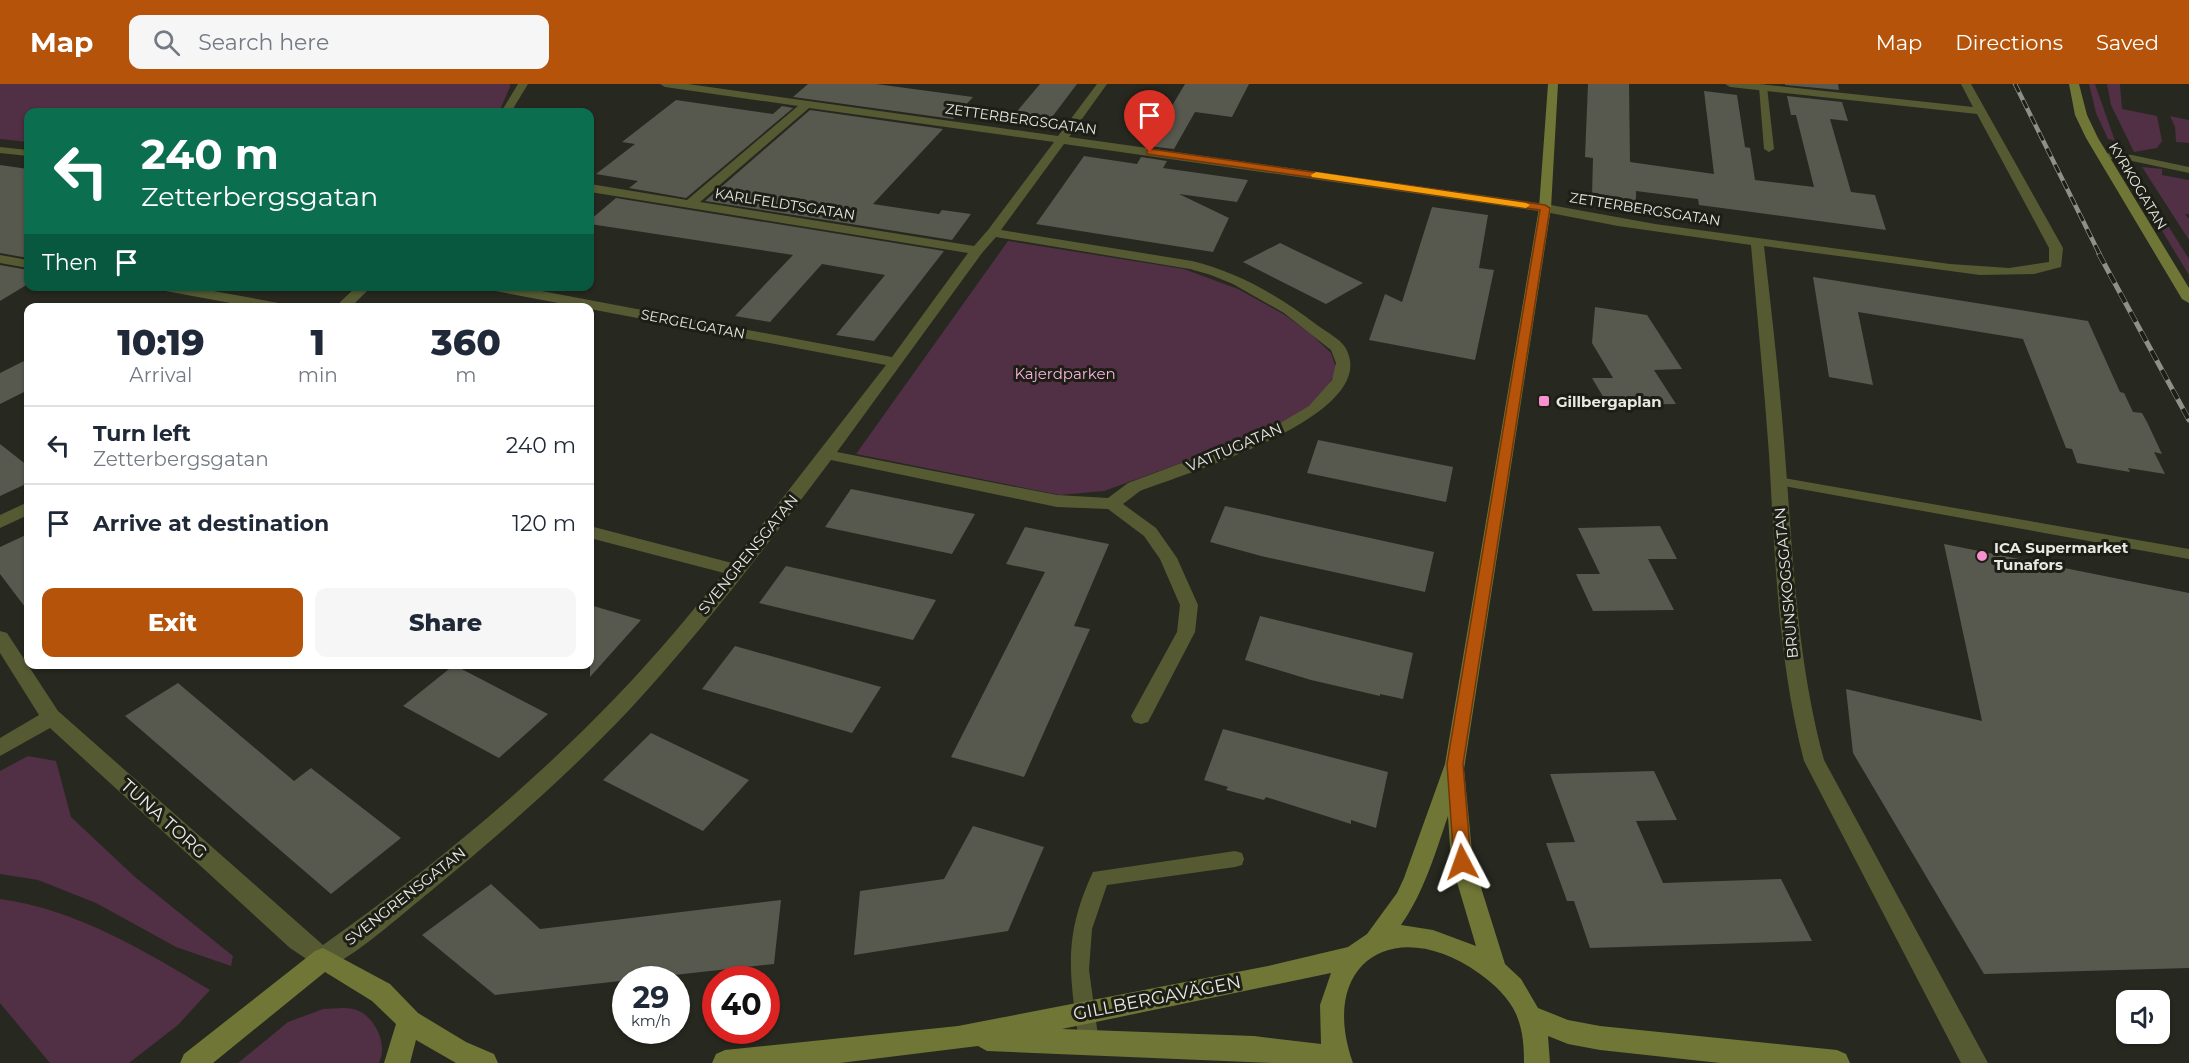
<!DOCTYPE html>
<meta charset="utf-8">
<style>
:root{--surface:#fff;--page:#f6f6f7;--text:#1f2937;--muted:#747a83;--line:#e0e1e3;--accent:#b45309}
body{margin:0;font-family:Montserrat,sans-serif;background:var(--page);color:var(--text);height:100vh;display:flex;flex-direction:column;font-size:22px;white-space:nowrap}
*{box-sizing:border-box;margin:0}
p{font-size:20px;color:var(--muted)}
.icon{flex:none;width:33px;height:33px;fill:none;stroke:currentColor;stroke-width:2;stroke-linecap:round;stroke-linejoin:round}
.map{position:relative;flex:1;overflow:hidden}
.side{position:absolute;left:24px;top:219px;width:570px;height:366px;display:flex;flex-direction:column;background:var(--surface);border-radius:12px;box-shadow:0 2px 4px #0004}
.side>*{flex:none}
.guide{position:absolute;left:24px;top:24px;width:570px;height:183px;border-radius:12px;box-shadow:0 2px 4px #0004;background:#0b6e4f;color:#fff;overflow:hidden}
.buttons{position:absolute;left:2116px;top:906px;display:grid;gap:12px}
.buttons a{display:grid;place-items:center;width:54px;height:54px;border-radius:12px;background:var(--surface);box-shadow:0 2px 4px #0004;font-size:30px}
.speed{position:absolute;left:612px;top:882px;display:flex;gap:12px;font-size:30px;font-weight:700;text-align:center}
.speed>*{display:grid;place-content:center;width:78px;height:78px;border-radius:50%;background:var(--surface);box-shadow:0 2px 4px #0004;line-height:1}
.speed small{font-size:15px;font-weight:400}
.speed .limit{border:9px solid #d22;background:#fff;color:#111}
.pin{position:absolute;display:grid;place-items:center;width:51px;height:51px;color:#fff;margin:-62px -26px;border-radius:50% 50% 50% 0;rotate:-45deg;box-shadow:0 0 6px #0007}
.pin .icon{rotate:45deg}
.me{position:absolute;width:66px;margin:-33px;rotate:356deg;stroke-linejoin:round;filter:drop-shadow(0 0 4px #0008)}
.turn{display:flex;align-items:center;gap:21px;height:126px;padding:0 18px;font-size:27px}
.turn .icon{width:78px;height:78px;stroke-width:2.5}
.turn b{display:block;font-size:42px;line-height:51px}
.then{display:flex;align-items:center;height:57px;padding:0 18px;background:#0003;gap:12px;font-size:22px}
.eta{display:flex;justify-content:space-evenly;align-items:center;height:102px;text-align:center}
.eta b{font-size:36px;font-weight:800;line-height:42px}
.cta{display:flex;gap:12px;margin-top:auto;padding:12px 18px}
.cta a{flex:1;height:69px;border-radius:12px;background:var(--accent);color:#fff;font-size:24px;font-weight:800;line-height:69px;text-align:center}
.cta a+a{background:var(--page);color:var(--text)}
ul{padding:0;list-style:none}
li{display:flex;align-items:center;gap:18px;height:78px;padding:0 18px;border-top:2px solid var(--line)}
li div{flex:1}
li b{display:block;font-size:22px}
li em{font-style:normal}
header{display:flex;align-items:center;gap:36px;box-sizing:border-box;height:84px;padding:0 30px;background:var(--accent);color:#fff}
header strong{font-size:28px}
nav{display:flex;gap:33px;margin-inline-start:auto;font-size:21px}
.search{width:420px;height:54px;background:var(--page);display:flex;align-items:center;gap:15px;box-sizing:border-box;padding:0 21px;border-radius:12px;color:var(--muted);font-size:22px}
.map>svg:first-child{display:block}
</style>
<header>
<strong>Map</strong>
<div class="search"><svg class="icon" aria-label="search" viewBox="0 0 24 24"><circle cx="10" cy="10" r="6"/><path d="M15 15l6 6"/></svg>Search here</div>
<nav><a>Map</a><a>Directions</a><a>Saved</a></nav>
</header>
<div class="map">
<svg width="2189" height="979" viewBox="0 0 2189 979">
<rect width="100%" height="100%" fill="#27281f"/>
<!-- green -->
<path fill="#512f44" d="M0,0H510V3L499,28H28V58L0,55Z
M2089,0H2095L2115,57L2108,55L2096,29Z
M2107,0H2120L2122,25L2157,32L2162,57L2157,64L2134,68L2111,21Z
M2170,32L2189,36V59L2176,58L2175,43Z
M2121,80L2130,81L2189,175V191Z
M2142,83L2162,85V91L2189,96V130H2185L2189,135V156Z
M1008,157L1184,185L1238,205L1285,231L1311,250L1331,269L1337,286L1319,317L1275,345L1104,407L1060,411L856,370Z
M28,672L56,677L71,733L135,793L233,872L231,882L176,863L96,819L38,796L0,790V687Z
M0,815C76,825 145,867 210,906L178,941L129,979H50L0,919Z
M323,925C332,925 344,923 353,925C373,929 389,959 379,979H238L288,938Z"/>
<!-- building -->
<path fill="#57584e" d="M808,0H876L973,13L953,35L793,13Z
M1040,0H1077L1049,37L1013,32Z
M1185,0H1249L1232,33L1195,28L1174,65L1148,62Z
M1588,0H1629L1630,78L1714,90L1704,7L1737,11L1745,63L1750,64L1755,96L1814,103L1796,31H1791L1787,12L1842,18L1848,37L1830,35L1851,108L1875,111L1886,146L1699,121L1698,115L1636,107V118L1592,112L1593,74L1585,73Z
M1785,0H1838L1839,6L1785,1Z
M676,16L773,30L782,22L793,24L686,114L629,104L638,97L596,90L635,60L622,58Z
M810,26L943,45L873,120L939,130L942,126L971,130L952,156L705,117Z
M1084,72L1137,80L1141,73L1167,77L1163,84L1248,96L1237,118L1179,110L1229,134L1213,168L1036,140Z
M0,81L28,85V174L0,169Z
M616,114L944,167L874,257L836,251L885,191L822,180L770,238L735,232L793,171L590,140V136Z
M1432,123L1488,131L1479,184L1494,186L1475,276L1369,256L1385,210L1402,218Z
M1280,159L1363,199L1326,220L1243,178Z
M0,181L28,186V200L0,217Z
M1813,193L2088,237L2120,308L2124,309L2133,328L2142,329L2147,338L2162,370L2154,368L2165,390L2128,384L2130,388L2077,379L2072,365L2066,364L2023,255L1858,228L1873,301L1829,293Z
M1595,223L1647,231L1682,285L1654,286L1676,320L1608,321L1592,294H1613L1592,259Z
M28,275V306L0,320V289Z
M1318,356L1453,383L1446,418L1307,389Z
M0,360L28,382V399L0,412Z
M851,405L975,430L952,470L825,443Z
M1225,422L1434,468L1425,508L1261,472L1210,458Z
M1660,442L1677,475H1648L1674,526L1593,527L1576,490H1600L1578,444Z
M1025,443L1109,460L1074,542L1090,545L1024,693L951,673L1045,488L1006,480Z
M28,450V527L0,490V463Z
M1944,460L2189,509V884L1984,890L1853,669L1846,605L1982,637Z
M786,482L804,486L936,516L913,556L759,519Z
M590,521L641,536L590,593Z
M1260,532L1413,569L1403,615L1380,610V612L1311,596L1245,576Z
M735,562L881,603L852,649L702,605Z
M454,581L548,630L499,674L403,622Z
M178,599L294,697L311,684L401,754L331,810L125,632Z
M1223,645L1388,688L1376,744L1351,736V740L1266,713L1264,716L1226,706L1228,703L1204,696Z
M651,649L749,696L703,747L603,696Z
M1654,687L1677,736L1636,737L1663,799L1781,795L1812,857L1590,864L1574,817H1567L1546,759L1575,758L1550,690Z
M973,742L1044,763L1008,847L854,871L860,807L944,795Z
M491,800L540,845L781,816L774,880L495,911L422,851Z"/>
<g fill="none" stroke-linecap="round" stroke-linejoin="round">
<!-- lane -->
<path fill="#565a33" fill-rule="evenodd" d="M1763,0L1767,3L1774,65L1769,68L1764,65L1759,3Z
M2101,69L2132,71L2189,83V89L2132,77L2098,74V70Z
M1778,393L2189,465V475L1773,400L1771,397Z
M1235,767L1242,769L1244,775L1242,781L1235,783L1107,801L1092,845L1089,886L1099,959L1096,966L1089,969L1082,966L1079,959C1070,891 1062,854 1093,788Z"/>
<!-- street -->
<path fill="#565a33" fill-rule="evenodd" d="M518,0H528L511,28H501Z
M660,0H688L1058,52L1097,0H1107L1069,53L1545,120L1655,140L1950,180L2009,184L2049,178V164L1977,30L1730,3L1725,0H1759L1973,23L1961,0H1971L2063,164L2061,183L2034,190L1980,191L1764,162C1772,232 1780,301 1785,370C1793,474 1797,576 1824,676L1988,979H1961L1804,677C1778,576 1775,474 1769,370C1764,300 1757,230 1751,161L1618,142L1545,128L1064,60L1001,146L1192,177C1238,188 1279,212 1317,241C1325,247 1339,254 1345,263C1386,331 1181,391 1140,407L1123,420L1156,444L1177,474L1198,521L1195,548L1148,638L1141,640L1134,638L1131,632L1177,548L1180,521L1160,475L1144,452L1108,425L1057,423L831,376C767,461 703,546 631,624C568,691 497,753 426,811C400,832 352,875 323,886L290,864L50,644L0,672V654L39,631L0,569V547L7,549L58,627L323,861C427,787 528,705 616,613C654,574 689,531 724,489L590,454V442L732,479L886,281L490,206L484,202H515L892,273L968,169L590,108V100L687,116L798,22L665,3ZM809,24L1054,58L988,146L974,162L700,118ZM996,153L1190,185L1211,191L1233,200L1284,229L1331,266L1336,279L1332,296L1309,322L1267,347L1128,399L1108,414L1057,411L837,368L982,169Z
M0,63L28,66V72L0,69Z
M0,171L28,176V184L0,179Z
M154,202H186L284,220L291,224H258L160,206Z
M357,202H372L350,224H334Z
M28,418V431L0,444V431Z"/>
<!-- secondary -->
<path fill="#707636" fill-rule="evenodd" d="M1548,0H1558L1551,124L1464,685L1473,778L1505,880L1521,895L1538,924L1568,936L1600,942L1837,966L1846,970L1850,979H1720L1600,966L1568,960L1548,952L1550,979H1524C1524,962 1523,946 1516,930C1509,914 1494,900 1480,890C1396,829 1317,878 1353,979H1274L987,967L978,962L840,979H712L716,970L725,966L958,942L1268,882L1348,863L1367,850L1397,809L1404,794L1445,680L1539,124ZM1448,732L1451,778L1476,862L1433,846L1401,841C1424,808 1435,770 1448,732ZM1331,889L1320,921L1321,960L1254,952L1062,945Z
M2069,0H2079L2087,31L2098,54L2189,204V219L2182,215L2086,54L2075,31Z
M323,864L390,900L418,929L466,958L494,970L498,979H456L416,956L410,979H384L396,940L372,917L325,888L213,979H180L184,970L315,867Z"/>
<!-- rail-far1 casing -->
<g stroke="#8f9088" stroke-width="4.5">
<path id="rail-far1" d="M2015,0L2100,171"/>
</g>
<!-- rail casing -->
<g stroke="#8f9088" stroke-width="5">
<path id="rail" d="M2099,170L2189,336"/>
</g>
<!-- rail-far1 -->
<use href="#rail-far1" stroke="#1d1e16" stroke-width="3" stroke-dasharray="9" stroke-linecap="butt"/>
<!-- rail -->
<use href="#rail" stroke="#1d1e16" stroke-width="4" stroke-dasharray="11" stroke-linecap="butt"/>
</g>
<!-- route -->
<path fill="#b45309" stroke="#753606" stroke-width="1.5" d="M1150,65L1545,121L1550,124L1463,680L1471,778L1469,783L1462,785L1456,783L1454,778L1447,680L1540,126L1147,70V66Z"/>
<!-- slow -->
<path fill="#f59e0b" d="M1316,88L1526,119L1530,121L1526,124L1312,93L1311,91Z"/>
<!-- markers -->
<g fill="#f690cf" stroke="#1d1e16" stroke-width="2">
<rect x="1538" y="311" width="12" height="12" rx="3"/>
<circle cx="1982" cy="472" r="6"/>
</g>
<g text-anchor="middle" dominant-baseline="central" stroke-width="6" stroke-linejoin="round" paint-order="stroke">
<!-- far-street labels -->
<g font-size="14" fill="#e8e9e3" stroke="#1d1e16">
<text transform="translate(1021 35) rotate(8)">ZETTERBERGSGATAN</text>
<text transform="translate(2138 102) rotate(59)">KYRKOGATAN</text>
<text transform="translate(785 120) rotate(9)">KARLFELDTSGATAN</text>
<text transform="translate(1645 125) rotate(9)">ZETTERBERGSGATAN</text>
<text transform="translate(693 240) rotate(11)">SERGELGATAN</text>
</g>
<!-- park labels -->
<g font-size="15" fill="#fab3dd" stroke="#1d1e16">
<text x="1065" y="289">Kajerdparken</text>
</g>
<!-- poi labels -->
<g font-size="15" font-weight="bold" fill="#e8e9e3" stroke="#1d1e16" text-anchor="start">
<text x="1556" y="317">Gillbergaplan</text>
<text x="1994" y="463">ICA Supermarket<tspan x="1994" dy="17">Tunafors</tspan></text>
</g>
<!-- street labels -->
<g font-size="15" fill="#e8e9e3" stroke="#1d1e16">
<text transform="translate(1234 363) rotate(-23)">VATTUGATAN</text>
<text transform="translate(748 470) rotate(-51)">SVENGRENSGATAN</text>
<text transform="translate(1786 499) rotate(-95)">BRUNSKOGSGATAN</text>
<text transform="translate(405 812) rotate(-38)">SVENGRENSGATAN</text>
</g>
<!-- near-street labels -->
<g font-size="18" fill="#e8e9e3" stroke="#1d1e16">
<text transform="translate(164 735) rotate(42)">TUNA TORG</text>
<text transform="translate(1157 914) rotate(-11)">GILLBERGAVÄGEN</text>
</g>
</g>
</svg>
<div class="buttons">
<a><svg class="icon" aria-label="sound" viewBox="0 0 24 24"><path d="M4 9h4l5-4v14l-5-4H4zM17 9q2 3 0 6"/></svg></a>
</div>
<div class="speed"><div>29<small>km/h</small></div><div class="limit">40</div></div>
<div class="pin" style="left:1150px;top:68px;background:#d93025"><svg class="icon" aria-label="arrive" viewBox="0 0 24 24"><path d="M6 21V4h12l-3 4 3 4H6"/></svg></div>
<svg class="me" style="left:1462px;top:778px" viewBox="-20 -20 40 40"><path d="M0-17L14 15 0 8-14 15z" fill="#b45309" stroke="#fff" stroke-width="4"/></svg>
<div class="guide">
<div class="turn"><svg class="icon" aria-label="left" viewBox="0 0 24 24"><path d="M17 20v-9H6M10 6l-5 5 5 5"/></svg><div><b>240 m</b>Zetterbergsgatan</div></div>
<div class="then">Then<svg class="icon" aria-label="arrive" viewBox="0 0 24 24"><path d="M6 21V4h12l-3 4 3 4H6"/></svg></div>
</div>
<section class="side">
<div class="eta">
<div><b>10:19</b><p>Arrival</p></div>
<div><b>1</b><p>min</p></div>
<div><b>360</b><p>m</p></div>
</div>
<ul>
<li><svg class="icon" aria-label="left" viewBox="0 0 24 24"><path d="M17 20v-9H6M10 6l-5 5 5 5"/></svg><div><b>Turn left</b><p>Zetterbergsgatan</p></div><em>240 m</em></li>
<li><svg class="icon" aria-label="arrive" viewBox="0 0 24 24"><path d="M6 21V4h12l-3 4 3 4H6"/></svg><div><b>Arrive at destination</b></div><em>120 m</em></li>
</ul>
<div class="cta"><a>Exit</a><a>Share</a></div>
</section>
</div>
